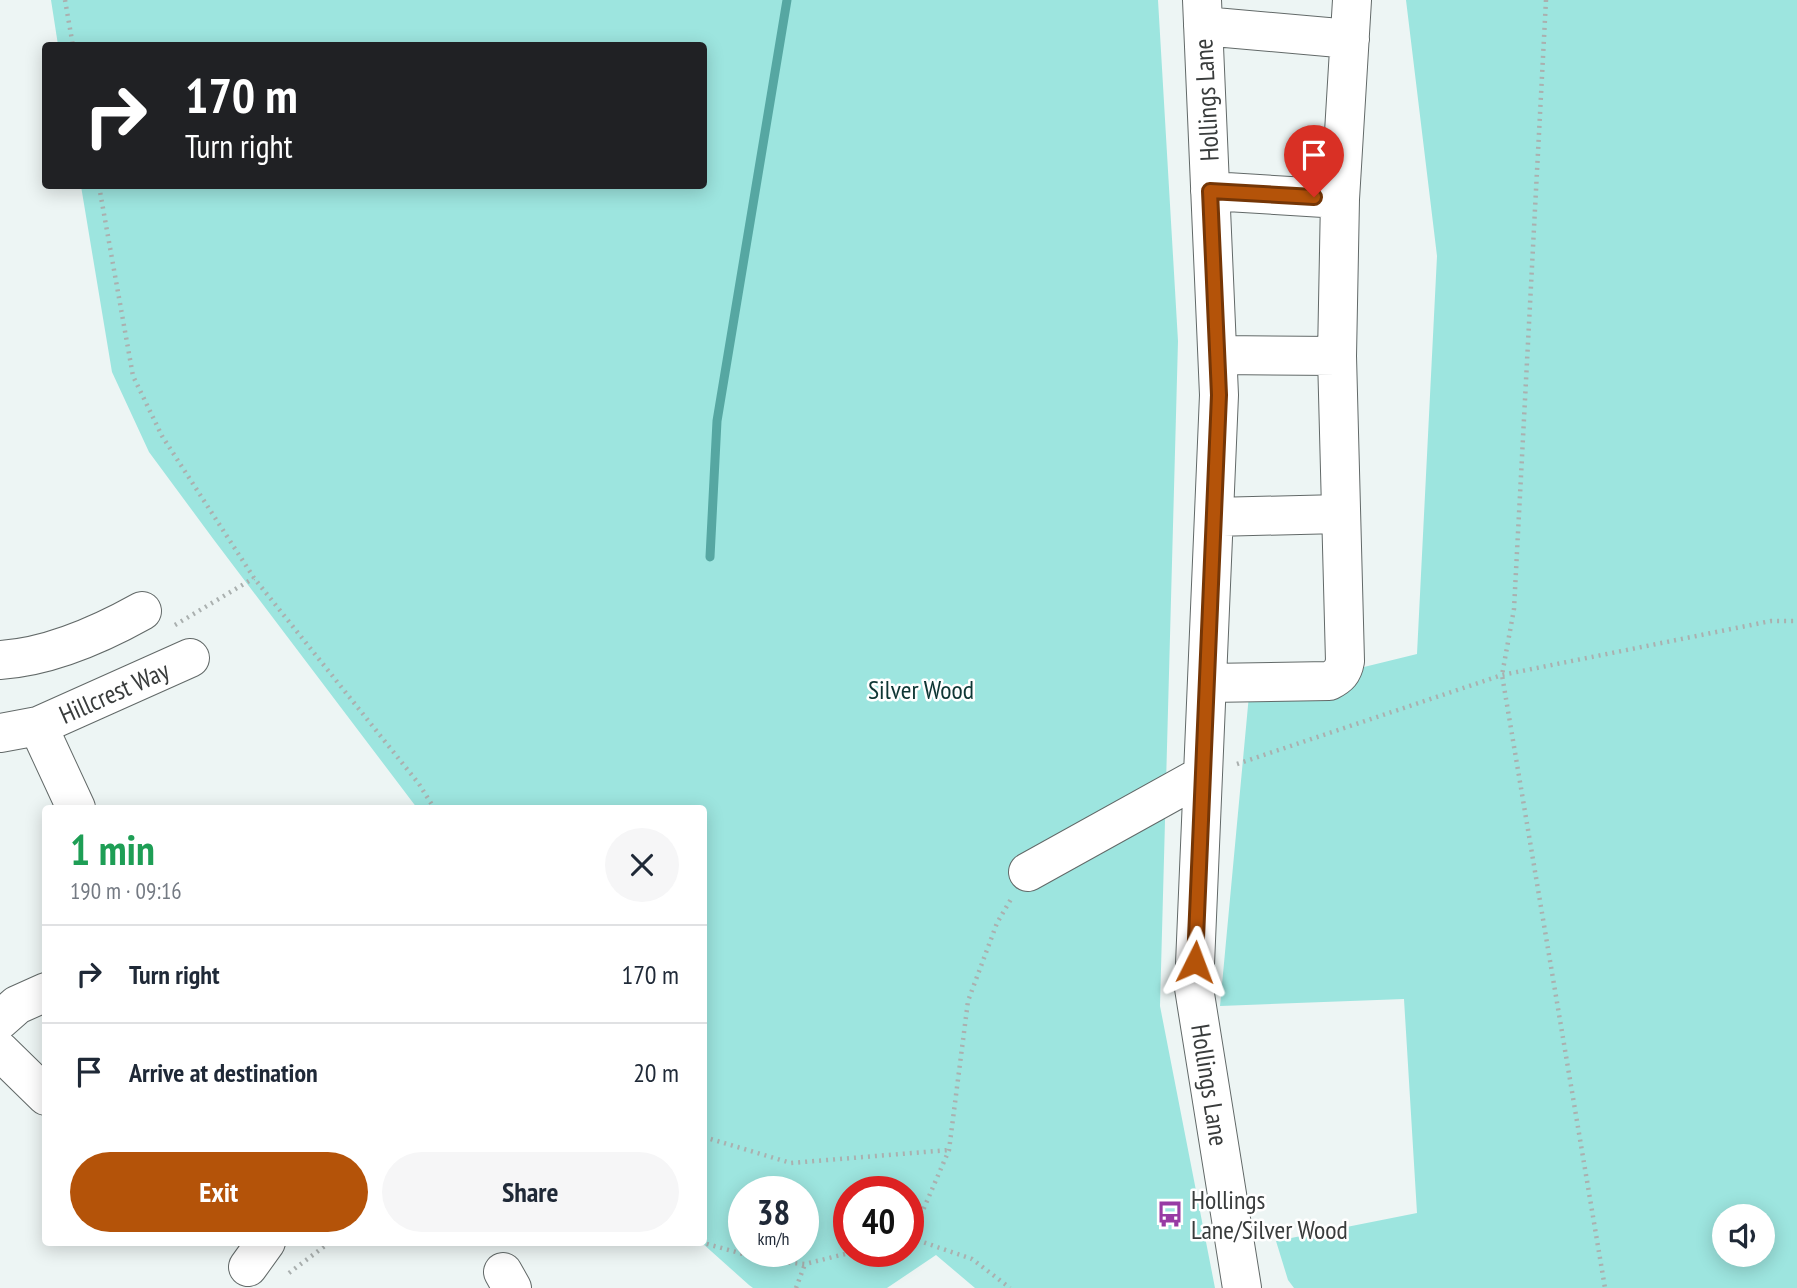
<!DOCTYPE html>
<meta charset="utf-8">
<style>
:root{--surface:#fff;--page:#f6f6f7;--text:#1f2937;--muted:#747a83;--line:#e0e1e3;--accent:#b45309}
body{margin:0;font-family:"PT Sans Narrow",sans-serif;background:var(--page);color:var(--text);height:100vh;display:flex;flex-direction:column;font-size:26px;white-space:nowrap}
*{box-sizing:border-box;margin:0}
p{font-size:23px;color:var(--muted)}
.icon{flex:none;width:38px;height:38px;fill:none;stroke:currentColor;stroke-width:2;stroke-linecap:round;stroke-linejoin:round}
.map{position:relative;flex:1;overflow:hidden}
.panel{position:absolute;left:42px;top:805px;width:665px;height:441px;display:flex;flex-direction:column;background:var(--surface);border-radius:7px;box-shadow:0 4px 18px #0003}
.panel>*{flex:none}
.top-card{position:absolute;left:42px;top:42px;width:665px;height:147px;border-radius:7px;box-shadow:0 4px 18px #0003;background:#202124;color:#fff;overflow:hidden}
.controls{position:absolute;left:1712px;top:1204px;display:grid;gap:14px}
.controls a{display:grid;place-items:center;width:63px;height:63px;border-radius:50%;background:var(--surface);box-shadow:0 4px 18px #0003;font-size:35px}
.speed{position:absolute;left:728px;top:1176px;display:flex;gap:14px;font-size:35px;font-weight:700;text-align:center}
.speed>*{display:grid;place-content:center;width:91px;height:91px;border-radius:50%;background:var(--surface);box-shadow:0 4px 18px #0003;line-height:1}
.speed small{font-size:18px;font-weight:400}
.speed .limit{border:10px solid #d22;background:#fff;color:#111}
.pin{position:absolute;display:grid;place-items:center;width:60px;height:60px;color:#fff;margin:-72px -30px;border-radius:50% 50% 50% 0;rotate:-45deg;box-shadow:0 0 7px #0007}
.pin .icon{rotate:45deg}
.me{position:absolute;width:77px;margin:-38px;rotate:3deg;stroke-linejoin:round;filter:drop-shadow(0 0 5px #0008)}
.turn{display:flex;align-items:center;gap:24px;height:147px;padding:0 28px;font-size:32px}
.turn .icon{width:91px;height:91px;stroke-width:2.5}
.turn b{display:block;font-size:49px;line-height:60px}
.round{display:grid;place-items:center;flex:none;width:74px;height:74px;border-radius:37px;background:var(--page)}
.headline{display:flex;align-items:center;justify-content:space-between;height:119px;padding:0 28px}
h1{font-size:42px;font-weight:700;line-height:52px;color:#1e9e55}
.button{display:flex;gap:14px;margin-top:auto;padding:14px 28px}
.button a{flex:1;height:80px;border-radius:42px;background:var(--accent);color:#fff;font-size:28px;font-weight:700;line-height:80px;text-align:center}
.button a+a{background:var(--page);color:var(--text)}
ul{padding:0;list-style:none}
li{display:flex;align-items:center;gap:21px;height:98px;padding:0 28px;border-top:2px solid var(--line)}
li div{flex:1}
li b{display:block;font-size:26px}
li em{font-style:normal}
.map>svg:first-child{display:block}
</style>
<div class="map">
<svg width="1797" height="1288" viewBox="0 0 1797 1288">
<rect width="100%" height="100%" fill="#edf5f4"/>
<!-- green -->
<path fill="#9de5df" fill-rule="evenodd" d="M51,0H1158L1178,341L1160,1006L1215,1288H975L936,1255L887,1288H753L749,1285L702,1243L704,808H417L214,540L149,452L112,372L81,186H704V46L58,45ZM744,1192H803V1251H744ZM849,1192H908V1251H849Z
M1406,0H1797V1288H1294L1288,1280L1276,1241L1417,1213L1404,999L1220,1006L1249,695L1417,654L1437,256ZM1724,1216H1762V1255H1724Z"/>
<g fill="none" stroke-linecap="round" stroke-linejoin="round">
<!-- stream -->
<path stroke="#56a7a2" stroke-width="9" d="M710,557L717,421L787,0"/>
<!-- minor casing -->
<g stroke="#626968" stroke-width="40">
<path id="minor" d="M1202,0L1219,395L1194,988L1242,1288
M1203,26L1350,39
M1210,191L1340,199
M1218,355L1337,356
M1214,517L1340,514
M0,660C49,657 99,635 142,611
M1207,683L1329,681C1339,676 1343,672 1345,661L1337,356L1340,199L1352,0
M38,726L190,658
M0,733L38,726L76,808
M1028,872L1203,775
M0,1020L17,1005L46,992
M0,1051L46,1096
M248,1267L266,1242
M503,1272L512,1288"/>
</g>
<!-- path -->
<path stroke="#aab0af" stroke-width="4.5" stroke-dasharray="2 5" stroke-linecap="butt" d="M65,0L73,46
M1546,0L1514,609L1502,675L1605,1288
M99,186L133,376L162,436L254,578L419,784L434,808
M175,625L254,578
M1237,764L1502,675L1771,621H1797
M704,1137L791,1163L949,1150
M911,1238L972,1259L1010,1288
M908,1239L911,1238L949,1150L968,1001L997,923L1011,899
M700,1242L768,1261L805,1264L857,1251
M289,1273L330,1242
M796,1288L805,1264"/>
<!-- minor -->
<use href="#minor" stroke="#fff" stroke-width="38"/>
</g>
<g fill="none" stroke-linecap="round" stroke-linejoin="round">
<!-- route casing -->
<g stroke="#753606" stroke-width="18">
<path id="route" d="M1195,962L1219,395L1210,191L1314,197"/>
</g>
<!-- route -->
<use href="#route" stroke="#b45309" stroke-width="12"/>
</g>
<!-- icons -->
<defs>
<g id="bus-bare" transform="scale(2.1)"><path d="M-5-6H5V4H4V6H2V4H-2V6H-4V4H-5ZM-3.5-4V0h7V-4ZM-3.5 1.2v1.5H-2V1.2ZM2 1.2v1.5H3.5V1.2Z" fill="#983ba4" stroke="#fff" stroke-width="2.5" paint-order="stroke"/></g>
</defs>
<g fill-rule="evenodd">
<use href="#bus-bare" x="1170" y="1214"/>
</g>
<g text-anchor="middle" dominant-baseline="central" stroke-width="5" stroke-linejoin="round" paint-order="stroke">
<!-- street labels -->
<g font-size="26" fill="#393c3c" stroke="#fff">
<text transform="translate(1206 100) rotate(-93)">Hollings Lane</text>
<text transform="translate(114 692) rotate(-24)">Hillcrest Way</text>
<text transform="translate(1210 1085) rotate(81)">Hollings Lane</text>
</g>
<!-- park labels -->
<g font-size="26" fill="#0e3634" stroke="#fff">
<text x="921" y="689">Silver Wood</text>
</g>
<!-- poi labels -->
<g font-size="26" fill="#393c3c" stroke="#fff" text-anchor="start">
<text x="1191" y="1199">Hollings<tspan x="1191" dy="30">Lane/Silver Wood</tspan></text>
</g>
</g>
</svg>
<div class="controls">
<a><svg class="icon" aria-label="sound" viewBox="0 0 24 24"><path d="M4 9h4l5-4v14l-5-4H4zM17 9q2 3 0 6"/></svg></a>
</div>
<div class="speed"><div>38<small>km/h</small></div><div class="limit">40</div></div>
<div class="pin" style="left:1314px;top:197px;background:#d93025"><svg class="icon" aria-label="arrive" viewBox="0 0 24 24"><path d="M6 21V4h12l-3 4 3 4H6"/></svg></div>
<svg class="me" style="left:1195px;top:962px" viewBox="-20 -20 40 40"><path d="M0-17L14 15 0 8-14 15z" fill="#b45309" stroke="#fff" stroke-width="4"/></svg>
<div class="top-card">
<div class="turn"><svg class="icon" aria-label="right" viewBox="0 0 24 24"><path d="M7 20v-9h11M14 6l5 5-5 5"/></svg><div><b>170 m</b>Turn right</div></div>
</div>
<section class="panel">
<div class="headline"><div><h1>1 min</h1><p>190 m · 09:16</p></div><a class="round"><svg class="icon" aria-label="close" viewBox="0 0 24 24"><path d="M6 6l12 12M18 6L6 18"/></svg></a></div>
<ul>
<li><svg class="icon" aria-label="right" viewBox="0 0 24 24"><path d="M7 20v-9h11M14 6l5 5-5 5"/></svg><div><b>Turn right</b></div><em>170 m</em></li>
<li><svg class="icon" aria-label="arrive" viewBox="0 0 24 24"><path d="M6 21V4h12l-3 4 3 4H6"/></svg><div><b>Arrive at destination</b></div><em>20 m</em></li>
</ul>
<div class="button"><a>Exit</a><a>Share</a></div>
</section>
</div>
